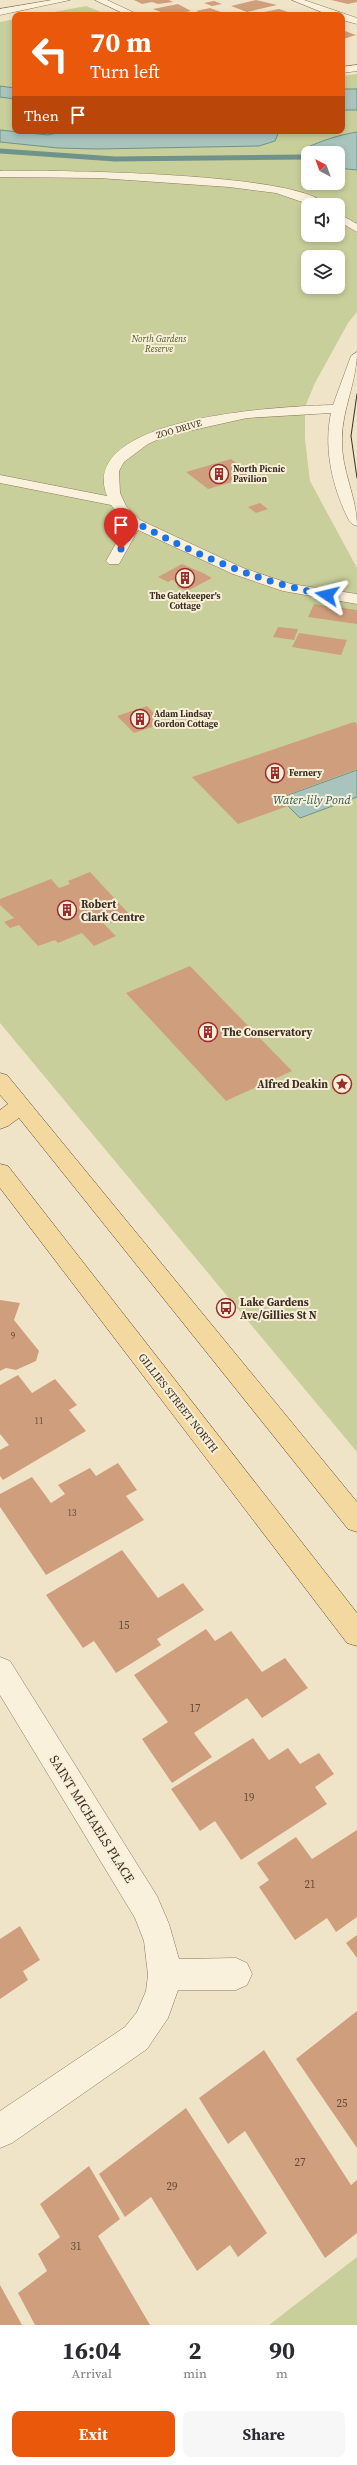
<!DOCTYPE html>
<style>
:root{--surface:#fff;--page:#f7f7f7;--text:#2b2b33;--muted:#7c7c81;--accent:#ea580c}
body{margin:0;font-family:"Source Serif 4",serif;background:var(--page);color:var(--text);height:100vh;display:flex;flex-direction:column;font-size:15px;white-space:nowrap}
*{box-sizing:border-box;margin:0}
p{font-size:13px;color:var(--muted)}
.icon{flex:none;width:22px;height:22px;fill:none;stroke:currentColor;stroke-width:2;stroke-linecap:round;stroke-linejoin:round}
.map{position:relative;height:2325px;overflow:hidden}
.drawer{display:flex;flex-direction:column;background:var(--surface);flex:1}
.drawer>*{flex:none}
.hud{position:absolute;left:12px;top:12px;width:333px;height:122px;border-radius:8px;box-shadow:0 2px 6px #0003;background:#ea580c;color:#fff;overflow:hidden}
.needle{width:26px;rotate:319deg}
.tools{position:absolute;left:301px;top:146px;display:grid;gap:8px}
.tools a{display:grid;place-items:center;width:44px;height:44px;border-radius:8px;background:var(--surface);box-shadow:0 2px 6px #0003;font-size:20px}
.pin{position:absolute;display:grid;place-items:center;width:34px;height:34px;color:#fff;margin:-41px -17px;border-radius:50% 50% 50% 0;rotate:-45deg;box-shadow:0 0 4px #0007}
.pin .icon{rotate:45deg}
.me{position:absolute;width:44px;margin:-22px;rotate:280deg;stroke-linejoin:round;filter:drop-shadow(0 0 3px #0008)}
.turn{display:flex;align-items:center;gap:14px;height:84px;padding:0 12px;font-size:18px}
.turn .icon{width:52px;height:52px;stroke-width:2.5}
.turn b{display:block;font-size:28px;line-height:34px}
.then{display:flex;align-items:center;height:38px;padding:0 12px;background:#0003;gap:8px;font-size:15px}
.eta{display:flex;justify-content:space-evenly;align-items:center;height:68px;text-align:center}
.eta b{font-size:24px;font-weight:700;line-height:28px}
.cta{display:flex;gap:8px;margin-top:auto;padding:8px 12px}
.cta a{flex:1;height:46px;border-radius:8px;background:var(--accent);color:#fff;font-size:16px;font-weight:700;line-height:46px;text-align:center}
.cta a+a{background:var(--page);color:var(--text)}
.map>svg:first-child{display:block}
</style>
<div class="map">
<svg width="357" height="2325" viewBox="0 0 357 2325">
<rect width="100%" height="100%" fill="#f0e4c8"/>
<!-- green -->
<path fill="#c9cf9b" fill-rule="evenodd" d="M86,6L108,15H38Z
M15,19V131H342V76L357,74V312L348,323L315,383L305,407V439L310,481L357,568V1452L0,1023V22ZM308,153H338V183H308ZM308,205H338V235H308ZM308,257H338V287H308Z
M357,2257V2325H269Z"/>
<!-- water -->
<path fill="#a9c4bc" stroke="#6f938a" d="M0,86L15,88V99L0,97Z
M342,89H357V110H342Z
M0,130L48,135L65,131H279L275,141L259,146L97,149L58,148L0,142Z
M357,132V170L338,168V153H308V158L306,157V148C323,140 339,135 357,132Z
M357,770V797L300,818L280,798Z"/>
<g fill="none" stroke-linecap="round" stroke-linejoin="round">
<!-- stream -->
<path stroke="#6f938a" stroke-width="5" d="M0,151L115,159L306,157"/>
</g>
<!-- building -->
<path fill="#cf9f7d" d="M134,0H169L173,2L158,4L152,2L142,4Z
M256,0L277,5L247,12L231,6Z
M331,0H357V2L348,4Z
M214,1L222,4L212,6L204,3Z
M178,4L191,11L168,15L153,9Z
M210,8L229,15H207L196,11Z
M279,9L296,15L259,13Z
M342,30L356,35L343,39Z
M231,459L253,476L208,489L186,472Z
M260,503L268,509L256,513L248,507Z
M182,564L203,573L212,578L187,591L177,587L181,584L172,580L168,582L158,577Z
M314,604L357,610V624L308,617Z
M278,627L298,629L294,640L273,637Z
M299,633L347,640L341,655L292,647Z
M147,706L164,723L134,733L117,716Z
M354,722L357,724V769L279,798L288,806L238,824L192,777Z
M90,872L131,916L111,923L108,920L102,922L116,936L94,946L82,933L58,943L55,940L38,946L19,925L10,928L4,922L14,918L0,905V899L51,879L59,888L70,884L68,881Z
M190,966L292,1071L226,1101L126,993Z
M0,1300L20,1303L14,1320L39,1351L36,1361L16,1370L6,1368L0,1371Z
M18,1375L32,1393L55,1379L77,1405L69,1410L86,1431L3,1480L0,1476V1450L9,1445L0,1434V1385Z
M118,1463L137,1490L126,1496L144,1520L46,1575L0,1507V1494L32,1477L51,1503L65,1494L58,1485L90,1468L96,1476Z
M122,1550L158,1598L183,1583L204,1610L157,1639L161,1645L116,1673L94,1641L83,1648L46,1595Z
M206,1629L215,1641L231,1631L262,1672L285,1658L308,1688L262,1718L247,1698L194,1733L212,1757L172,1783L142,1739L168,1722L134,1675Z
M253,1738L269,1760L288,1748L300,1764L319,1753L334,1774L315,1787L327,1804L241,1860L215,1821L200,1831L171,1789Z
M357,1830V1917L336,1932L327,1918L295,1940L259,1887L269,1880L257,1863L296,1837L312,1859Z
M20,1926L40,1960L23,1971L28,1980L0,1999V1939Z
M357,1935V1958L346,1943Z
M357,2011V2148L296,2059Z
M264,2050L351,2185L357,2180V2233L325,2258L245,2131L228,2144L199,2098Z
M186,2108L267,2233L238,2257L230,2245L197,2271L151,2197L125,2217L99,2174Z
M89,2166L120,2219L98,2236L150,2325H35L18,2293L47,2271L38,2254L60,2237L40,2204Z
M0,2285L22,2325H0Z"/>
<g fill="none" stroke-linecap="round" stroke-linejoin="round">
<!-- minor casing -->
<g stroke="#8d765c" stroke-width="1">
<path id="minor" d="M52,0H70L0,15V9Z
M95,0H107L139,15H127Z
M292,0H304L357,18V24L342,20V15H329Z
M357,65V71L342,73V67Z
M0,171C48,170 301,172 326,205H311L276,193L229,187L99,178L0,177Z
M338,213L357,224V232L338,221Z
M357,352C357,382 342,409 342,439C341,471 357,496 357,526C349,524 348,518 344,510C331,480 324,446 331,413L247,418L166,436L148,444L124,462L119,471L120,493L126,506L140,520L243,568L291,584L357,594V604L283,591L233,574L138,530L119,564H109L106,561L127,524L111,505L0,483V475L107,496C75,415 289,406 333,405L351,356Z
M0,1657L10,1661L157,1896L169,1924L179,1959L236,1958L247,1963L252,1974L247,1985L236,1990H178L168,2018L147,2049L12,2143L0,2148V2111L125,2027L137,2012L146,1991L148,1975L144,1941L135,1918L0,1695Z"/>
</g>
<!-- major casing -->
<g stroke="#5b4430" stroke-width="1">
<path id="major" d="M0,1073L7,1075L357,1502V1532L348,1529L19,1118L8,1126L0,1129V1110L8,1104L0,1095Z
M0,1164L8,1166L357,1613V1646L347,1643L0,1188Z"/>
</g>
<!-- minor -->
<use href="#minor" fill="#faf1dc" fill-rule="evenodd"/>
<!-- major -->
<use href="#major" fill="#f3d9a0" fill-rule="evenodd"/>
<!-- tram -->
<path stroke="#3d2e20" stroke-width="1" d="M357,394L351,436L357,478"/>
</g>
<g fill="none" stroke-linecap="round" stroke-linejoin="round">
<!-- route -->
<path stroke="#1a73e8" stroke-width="7" stroke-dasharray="0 12.6" d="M121,549L136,523C198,555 257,582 327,595"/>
</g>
<!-- icons -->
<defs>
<g id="building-ring" transform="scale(1)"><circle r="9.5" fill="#f7eed8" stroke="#9e2a2b" stroke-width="1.5"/><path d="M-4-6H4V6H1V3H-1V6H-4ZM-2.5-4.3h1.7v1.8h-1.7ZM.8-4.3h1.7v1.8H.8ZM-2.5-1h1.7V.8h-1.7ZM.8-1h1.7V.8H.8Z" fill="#9e2a2b"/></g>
<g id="sight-ring" transform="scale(1)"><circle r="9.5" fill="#f7eed8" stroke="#9e2a2b" stroke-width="1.5"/><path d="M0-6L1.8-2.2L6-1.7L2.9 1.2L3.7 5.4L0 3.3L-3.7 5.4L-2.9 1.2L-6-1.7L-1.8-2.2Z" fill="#9e2a2b"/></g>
<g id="bus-ring" transform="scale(1)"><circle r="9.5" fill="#f7eed8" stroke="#9e2a2b" stroke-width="1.5"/><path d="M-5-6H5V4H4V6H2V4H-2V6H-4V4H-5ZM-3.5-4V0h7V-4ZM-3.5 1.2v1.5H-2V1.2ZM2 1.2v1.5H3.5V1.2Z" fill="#9e2a2b"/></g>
</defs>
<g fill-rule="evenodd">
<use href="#building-ring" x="219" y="474"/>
<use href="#building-ring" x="185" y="578"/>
<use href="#building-ring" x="140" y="719"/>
<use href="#building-ring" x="275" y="773"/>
<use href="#building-ring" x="67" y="910"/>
<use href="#building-ring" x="208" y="1032"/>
<use href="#sight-ring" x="342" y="1084"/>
<use href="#bus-ring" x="226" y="1308"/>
</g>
<g text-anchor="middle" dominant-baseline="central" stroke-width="4" stroke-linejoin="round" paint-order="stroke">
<!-- far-park labels -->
<g font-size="9" font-style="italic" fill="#4d5a26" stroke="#f7eed8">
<text x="159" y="339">North Gardens<tspan x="159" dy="10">Reserve</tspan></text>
</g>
<!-- far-street labels -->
<g font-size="9" fill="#3d2e20" stroke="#f7eed8">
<text transform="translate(179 429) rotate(-16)">ZOO DRIVE</text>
</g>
<!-- far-poi labels -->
<g font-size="9" font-weight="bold" fill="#3d2e20" stroke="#f7eed8" text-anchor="start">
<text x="233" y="469">North Picnic<tspan x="233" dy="10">Pavilion</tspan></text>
<text x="185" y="596" text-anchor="middle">The Gatekeeper's<tspan x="185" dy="10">Cottage</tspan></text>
<text x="154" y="714">Adam Lindsay<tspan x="154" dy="10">Gordon Cottage</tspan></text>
<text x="289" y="773">Fernery</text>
</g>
<!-- number labels -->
<g font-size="9" fill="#624a37">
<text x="13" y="1336">9</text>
<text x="39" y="1421">11</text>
<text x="72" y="1513">13</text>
</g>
<!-- poi labels -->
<g font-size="11" font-weight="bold" fill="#3d2e20" stroke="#f7eed8" text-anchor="start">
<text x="81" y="904">Robert<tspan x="81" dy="13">Clark Centre</tspan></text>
<text x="222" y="1032">The Conservatory</text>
<text x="328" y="1084" text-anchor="end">Alfred Deakin</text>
<text x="240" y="1302">Lake Gardens<tspan x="240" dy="13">Ave/Gillies St N</tspan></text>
</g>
<!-- street labels -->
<g font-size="11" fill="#3d2e20" stroke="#f7eed8">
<text transform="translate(178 1403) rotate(52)">GILLIES STREET NORTH</text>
</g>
<!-- near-number labels -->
<g font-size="11" fill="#624a37">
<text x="124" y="1625">15</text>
<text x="195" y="1708">17</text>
<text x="249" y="1797">19</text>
<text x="310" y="1884">21</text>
<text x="342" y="2103">25</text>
<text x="300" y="2162">27</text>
<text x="172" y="2186">29</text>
<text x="76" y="2246">31</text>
</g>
<!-- water labels -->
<g font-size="12" font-style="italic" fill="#2f5d5a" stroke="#f7eed8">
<text x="312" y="800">Water-lily Pond</text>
</g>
<!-- near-street labels -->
<g font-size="13" fill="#3d2e20" stroke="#f7eed8">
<text transform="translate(92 1819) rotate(58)">SAINT MICHAELS PLACE</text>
</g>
</g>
</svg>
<div class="tools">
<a><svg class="needle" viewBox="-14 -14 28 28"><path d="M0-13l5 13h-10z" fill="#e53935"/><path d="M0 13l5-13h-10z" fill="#7c7c81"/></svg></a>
<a><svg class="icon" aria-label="sound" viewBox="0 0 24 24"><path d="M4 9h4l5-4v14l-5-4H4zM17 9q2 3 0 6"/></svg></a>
<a><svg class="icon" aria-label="layers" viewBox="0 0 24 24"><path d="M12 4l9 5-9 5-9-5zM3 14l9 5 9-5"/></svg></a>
</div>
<div class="pin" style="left:121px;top:549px;background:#d93025"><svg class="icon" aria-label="arrive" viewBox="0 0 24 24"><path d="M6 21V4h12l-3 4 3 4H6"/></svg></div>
<svg class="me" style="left:327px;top:595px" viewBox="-20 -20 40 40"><path d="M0-17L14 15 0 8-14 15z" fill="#1a73e8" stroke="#fff" stroke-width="4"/></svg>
<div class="hud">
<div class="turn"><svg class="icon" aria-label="left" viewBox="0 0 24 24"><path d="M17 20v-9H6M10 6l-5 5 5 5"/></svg><div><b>70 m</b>Turn left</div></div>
<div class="then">Then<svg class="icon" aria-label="arrive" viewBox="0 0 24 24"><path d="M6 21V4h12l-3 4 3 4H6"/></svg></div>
</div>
</div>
<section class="drawer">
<div class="eta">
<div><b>16:04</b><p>Arrival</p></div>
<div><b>2</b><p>min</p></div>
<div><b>90</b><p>m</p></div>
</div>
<div class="cta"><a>Exit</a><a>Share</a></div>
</section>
